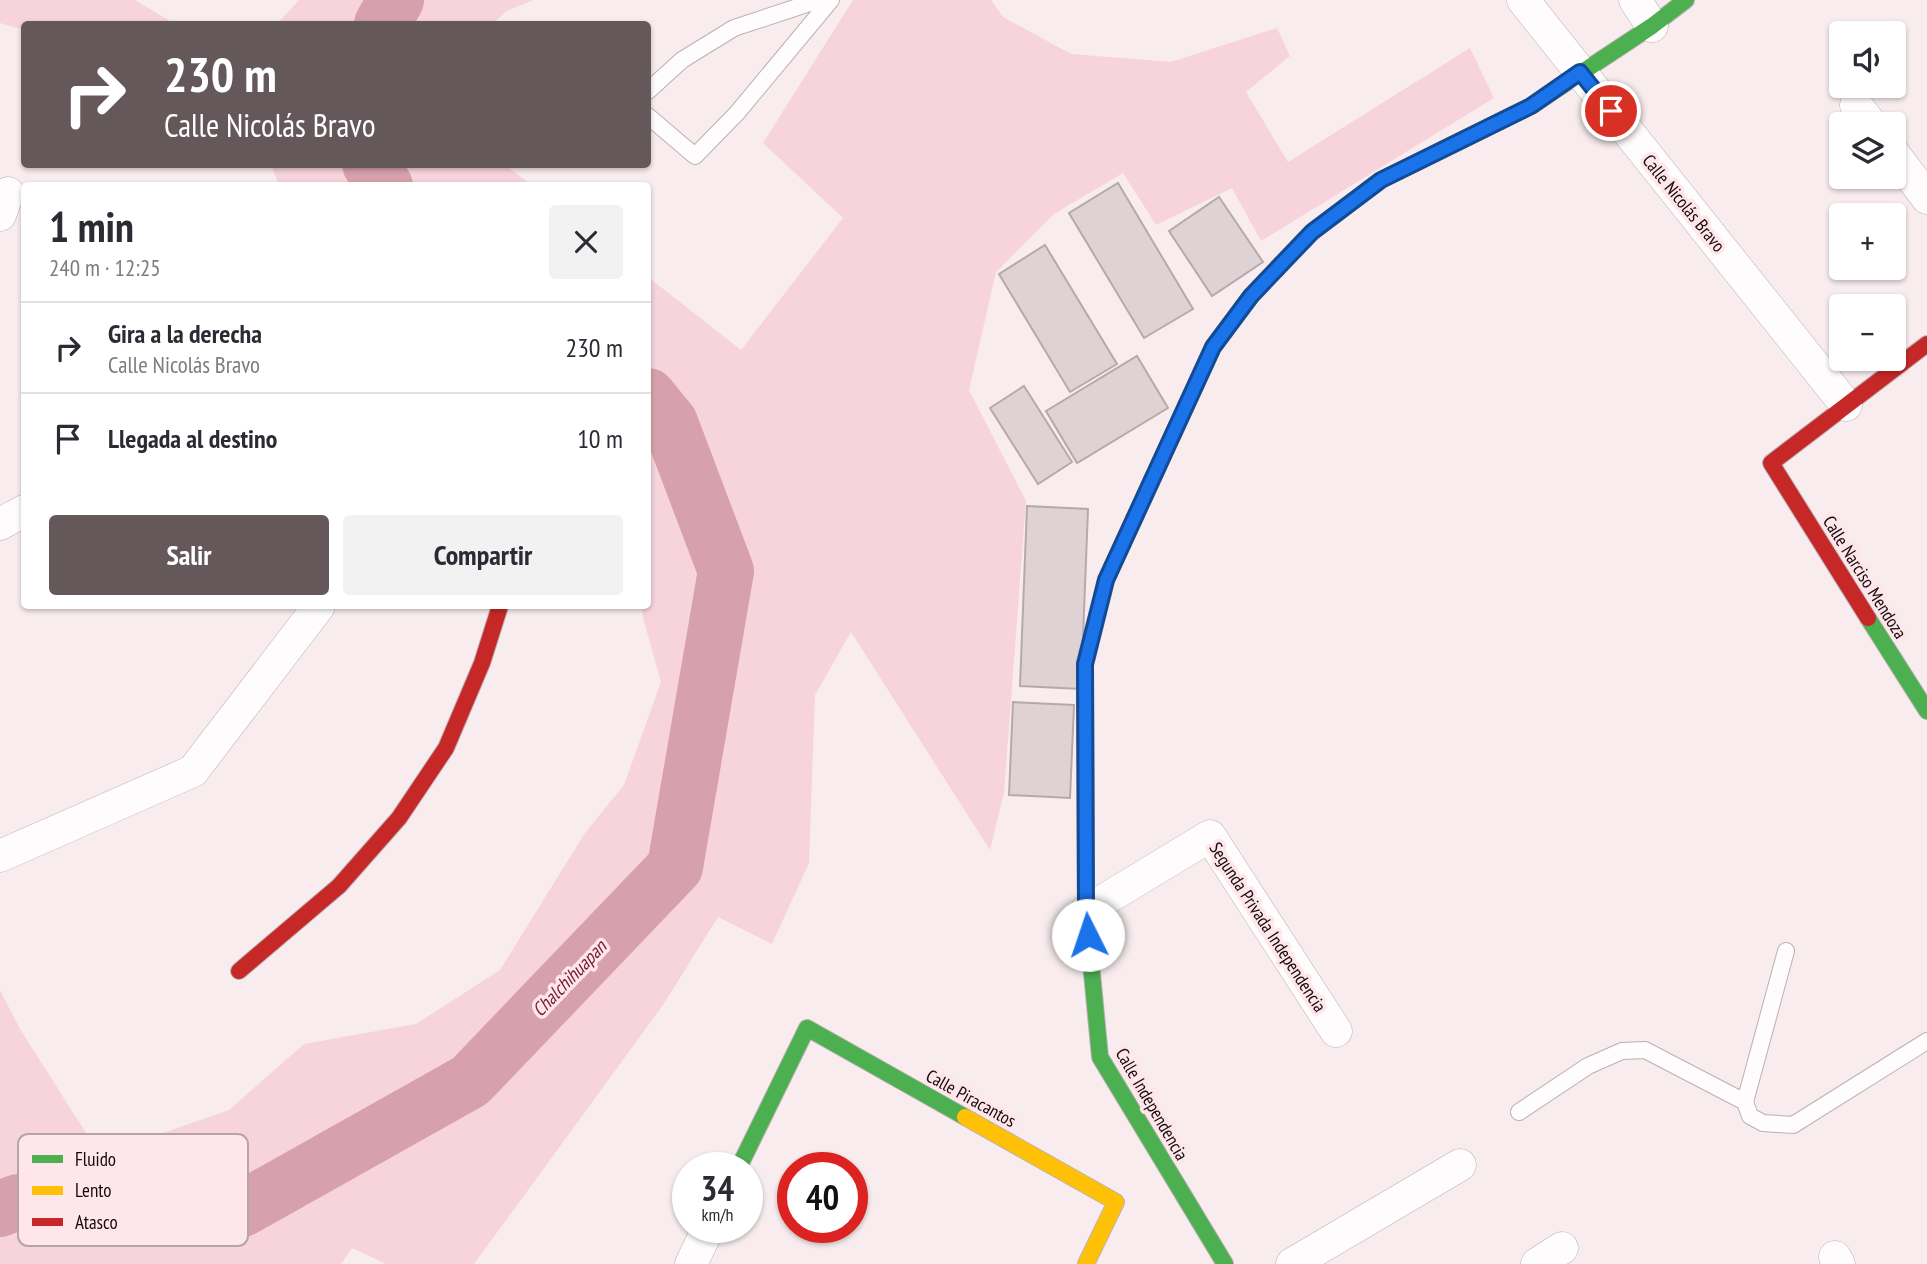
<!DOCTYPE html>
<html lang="es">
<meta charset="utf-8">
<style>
:root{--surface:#fff;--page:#f2f2f3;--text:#2b2b33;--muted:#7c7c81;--line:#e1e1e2;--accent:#64585b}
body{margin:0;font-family:"PT Sans Narrow",sans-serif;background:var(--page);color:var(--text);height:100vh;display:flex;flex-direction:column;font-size:26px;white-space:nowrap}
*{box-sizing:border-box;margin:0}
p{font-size:23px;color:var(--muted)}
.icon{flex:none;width:38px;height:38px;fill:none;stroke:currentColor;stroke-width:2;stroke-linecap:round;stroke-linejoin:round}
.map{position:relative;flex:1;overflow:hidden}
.panel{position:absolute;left:21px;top:182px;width:630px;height:427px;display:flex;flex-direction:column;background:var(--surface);border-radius:7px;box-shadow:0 2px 5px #0004}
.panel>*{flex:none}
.top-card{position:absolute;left:21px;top:21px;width:630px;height:147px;border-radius:7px;box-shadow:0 2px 5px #0004;background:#64585b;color:#fff;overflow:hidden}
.tools{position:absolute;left:1829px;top:21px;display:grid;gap:14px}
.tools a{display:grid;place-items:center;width:77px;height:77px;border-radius:7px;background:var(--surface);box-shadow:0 2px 5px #0004;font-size:35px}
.speed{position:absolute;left:672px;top:1152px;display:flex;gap:14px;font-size:35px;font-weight:700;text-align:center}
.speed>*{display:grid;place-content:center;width:91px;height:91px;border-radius:50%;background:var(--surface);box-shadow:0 2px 5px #0004;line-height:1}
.speed small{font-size:18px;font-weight:400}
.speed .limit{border:10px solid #d22;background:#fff;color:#111}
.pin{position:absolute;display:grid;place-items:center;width:60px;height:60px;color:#fff;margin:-30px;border:4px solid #fff;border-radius:50%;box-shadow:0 2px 7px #0007}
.me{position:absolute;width:77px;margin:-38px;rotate:356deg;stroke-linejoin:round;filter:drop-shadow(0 0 5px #0008)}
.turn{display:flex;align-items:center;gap:24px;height:147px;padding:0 28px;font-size:32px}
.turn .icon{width:91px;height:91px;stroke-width:2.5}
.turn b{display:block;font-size:49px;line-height:60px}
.round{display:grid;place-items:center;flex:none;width:74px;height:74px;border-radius:7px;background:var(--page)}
.summary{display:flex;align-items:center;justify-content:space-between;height:119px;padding:0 28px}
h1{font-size:42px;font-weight:800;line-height:52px}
.cta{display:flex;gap:14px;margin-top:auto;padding:14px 28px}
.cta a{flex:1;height:80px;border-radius:7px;background:var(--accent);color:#fff;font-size:28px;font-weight:800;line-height:80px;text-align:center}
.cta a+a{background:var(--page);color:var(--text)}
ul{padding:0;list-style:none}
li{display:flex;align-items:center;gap:21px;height:91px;padding:0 28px;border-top:2px solid var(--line)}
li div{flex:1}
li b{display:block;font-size:26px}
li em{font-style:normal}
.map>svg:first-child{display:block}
</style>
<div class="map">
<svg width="1927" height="1264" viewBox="0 0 1927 1264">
<rect width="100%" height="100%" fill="#f8ecee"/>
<!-- green -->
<path fill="#f7d4db" d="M0,0H135L175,24H24V30L0,23Z
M299,0H533L507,11L492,24H277Z
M853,0H991L1003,17L1071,54L1171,62L1277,28L1290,56L1246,92L1288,162L1470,48L1494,98L1261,241L1232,188L1156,225L1123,173L1054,214L996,272L969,390L1026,501L1004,793L990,850L851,632L815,695L809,863L772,944L718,917L663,1005L474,1264H386L352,1248L341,1264H0V990L20,1029L100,1155L229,1110L304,1044L416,1024L500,970L585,833L624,785L661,682L643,618L642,606H648V277L741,350L843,218L763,143Z
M271,165H505L532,185H279Z"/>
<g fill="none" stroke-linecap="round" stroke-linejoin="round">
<!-- river -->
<path stroke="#d7a0ad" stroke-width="56" d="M382,24L396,0
M370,164L385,186
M0,1209L18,1202L242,1209L470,1081L675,867L726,571L670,423L648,396"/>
</g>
<!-- building -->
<path fill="#dfd2d4" stroke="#b5a9ab" stroke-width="2" d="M1118,183L1193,309L1144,338L1069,213Z
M1219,197L1263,262L1212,296L1169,231Z
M1045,245L1117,364L1070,392L999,274Z
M1137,356L1168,408L1077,463L1046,411Z
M1024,386L1072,462L1038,484L990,408Z
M1027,506L1088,509L1081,689L1020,686Z
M1013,702L1074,705L1070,798L1009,795Z"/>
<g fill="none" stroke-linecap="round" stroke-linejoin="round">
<!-- lane casing -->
<g stroke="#bcb0b2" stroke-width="18">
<path id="lane" d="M648,91L682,60L734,28L819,0
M648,116L695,156L737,113L831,0
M1786,951L1745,1102L1750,1116L1763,1123L1793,1125L1927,1041
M1519,1112L1588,1066L1622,1051L1645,1050L1745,1102"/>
</g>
<!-- street casing -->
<g stroke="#bcb0b2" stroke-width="33">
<path id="street" d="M1523,0L1846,405
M1635,0L1652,26
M1856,105L1871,124
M1894,154L1927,198
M0,215L8,193
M0,524L24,511
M0,856L193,771L319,606
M1086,911L1210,836L1336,1031
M1835,1257L1839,1264
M691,1264L709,1227
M1292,1264L1460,1165
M1537,1264L1562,1248"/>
</g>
<!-- fast casing -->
<g stroke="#bcb0b2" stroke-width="18">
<path id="fast" d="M1281,264L1312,232L1381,180L1531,106L1652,26L1686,0
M1868,618L1927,711
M1085,683L1086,911L1100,1057L1225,1264
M739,1167L807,1028L965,1117"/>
</g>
<!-- slow casing -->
<g stroke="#bcb0b2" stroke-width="18">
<path id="slow" d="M1085,683V664L1106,580L1213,347L1251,296L1281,264
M965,1117L1116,1202L1086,1264"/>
</g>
<!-- jam casing -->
<g stroke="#bcb0b2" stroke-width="18">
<path id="jam" d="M1868,618L1771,463L1927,344
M239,971L339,886L399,818L446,748L482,663L500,606"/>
</g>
<!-- lane -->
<use href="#lane" stroke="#fefcfc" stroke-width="16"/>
<!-- street -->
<use href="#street" stroke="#fefcfc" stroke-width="32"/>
<!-- fast -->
<use href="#fast" stroke="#4caf50" stroke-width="16"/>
<!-- slow -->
<use href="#slow" stroke="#ffc107" stroke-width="16"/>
<!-- jam -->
<use href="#jam" stroke="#c62828" stroke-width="16"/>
</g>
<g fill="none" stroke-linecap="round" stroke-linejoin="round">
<!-- route casing -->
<g stroke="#114b97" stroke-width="18">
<path id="route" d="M1088,935L1086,911L1085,664L1106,580L1213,347L1251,296L1312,232L1381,180L1531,106L1580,72L1611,111"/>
</g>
<!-- route -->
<use href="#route" stroke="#1a73e8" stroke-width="12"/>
</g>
<g text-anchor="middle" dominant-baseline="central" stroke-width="7" stroke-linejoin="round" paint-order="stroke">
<!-- street labels -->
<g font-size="18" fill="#15090c" stroke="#fee6ea">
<text transform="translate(1684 203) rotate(51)">Calle Nicolás Bravo</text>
<text transform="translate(1865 577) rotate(58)">Calle Narciso Mendoza</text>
<text transform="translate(1268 927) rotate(57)">Segunda Privada Independencia</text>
<text transform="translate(971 1098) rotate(29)">Calle Piracantos</text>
<text transform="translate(1152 1104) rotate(60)">Calle Independencia</text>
</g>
<!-- water labels -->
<g font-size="19" font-style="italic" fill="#731a39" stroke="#fee6ea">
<text transform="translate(569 978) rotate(-46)">Chalchihuapan</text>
</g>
</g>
<!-- legend -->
<rect x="18" y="1134" width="230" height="112" rx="10" fill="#fee6ea" stroke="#b8a4a7" stroke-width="2"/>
<rect x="32" y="1155" width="31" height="8" fill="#4caf50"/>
<rect x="32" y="1186" width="31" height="9" fill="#ffc107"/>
<rect x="32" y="1218" width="31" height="8" fill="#c62828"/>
<g font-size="19" fill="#15090c">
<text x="75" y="1166">Fluido</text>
<text x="75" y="1197">Lento</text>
<text x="75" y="1229">Atasco</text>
</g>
</svg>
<div class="tools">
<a><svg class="icon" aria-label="sound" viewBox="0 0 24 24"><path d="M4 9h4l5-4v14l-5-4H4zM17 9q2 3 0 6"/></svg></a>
<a><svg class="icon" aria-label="layers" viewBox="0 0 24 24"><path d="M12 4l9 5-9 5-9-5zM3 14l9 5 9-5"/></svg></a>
<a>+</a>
<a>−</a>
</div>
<div class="speed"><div>34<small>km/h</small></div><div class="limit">40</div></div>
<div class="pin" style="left:1611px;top:111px;background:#d93025"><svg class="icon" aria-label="arrive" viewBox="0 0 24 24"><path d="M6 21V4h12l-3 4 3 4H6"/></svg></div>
<svg class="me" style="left:1088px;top:935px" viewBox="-20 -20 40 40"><circle r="19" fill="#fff"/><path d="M0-13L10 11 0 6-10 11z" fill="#1a73e8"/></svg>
<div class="top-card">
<div class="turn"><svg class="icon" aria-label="right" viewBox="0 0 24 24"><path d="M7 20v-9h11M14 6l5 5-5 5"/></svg><div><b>230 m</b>Calle Nicolás Bravo</div></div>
</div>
<section class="panel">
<div class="summary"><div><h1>1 min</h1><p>240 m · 12:25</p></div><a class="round"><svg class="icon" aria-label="close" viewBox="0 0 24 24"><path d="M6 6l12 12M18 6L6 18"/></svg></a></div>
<ul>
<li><svg class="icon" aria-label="right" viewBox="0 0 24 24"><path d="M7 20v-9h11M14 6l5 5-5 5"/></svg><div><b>Gira a la derecha</b><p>Calle Nicolás Bravo</p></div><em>230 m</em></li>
<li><svg class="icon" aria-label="arrive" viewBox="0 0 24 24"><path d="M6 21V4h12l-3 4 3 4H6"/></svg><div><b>Llegada al destino</b></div><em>10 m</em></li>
</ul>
<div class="cta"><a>Salir</a><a>Compartir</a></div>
</section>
</div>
